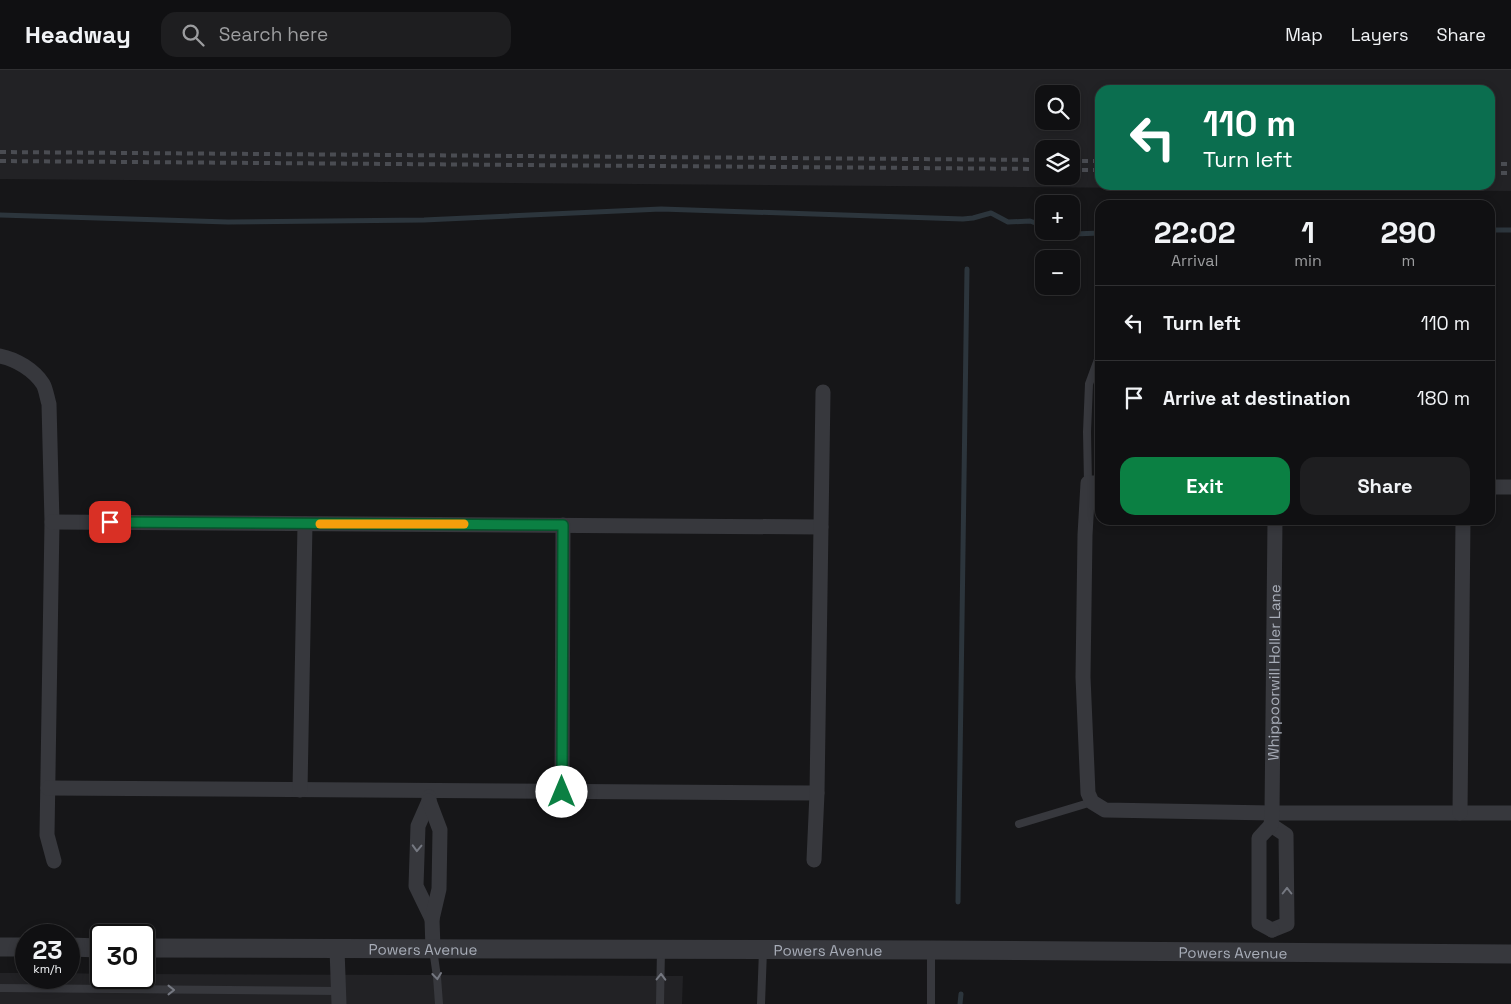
<!DOCTYPE html>
<meta charset="utf-8">
<style>
:root{--surface:#101012;--page:#1e1e20;--text:#f1f3f6;--muted:#9c9d9f;--line:#303032;--accent:#0b8043}
body{margin:0;font-family:"Space Grotesk",sans-serif;background:var(--page);color:var(--text);height:100vh;display:flex;flex-direction:column;font-size:19px;white-space:nowrap}
*{box-sizing:border-box;margin:0}
p{font-size:16px;color:var(--muted)}
.icon{flex:none;width:28px;height:28px;fill:none;stroke:currentColor;stroke-width:2;stroke-linecap:round;stroke-linejoin:round}
.map{position:relative;flex:1;overflow:hidden}
.details{position:absolute;left:1095px;top:130px;width:400px;height:325px;display:flex;flex-direction:column;background:var(--surface);border-radius:15px;box-shadow:0 2px 8px #0003,0 0 0 1px var(--line)}
.details>*{flex:none}
.banner{position:absolute;left:1095px;top:15px;width:400px;height:105px;border-radius:15px;box-shadow:0 2px 8px #0003,0 0 0 1px var(--line);background:#0b6e4f;color:#fff;overflow:hidden}
.buttons{position:absolute;left:1035px;top:15px;display:grid;gap:10px}
.buttons a{display:grid;place-items:center;width:45px;height:45px;border-radius:10px;background:var(--surface);box-shadow:0 2px 8px #0003,0 0 0 1px var(--line);font-size:25px}
.speed{position:absolute;left:15px;top:854px;display:flex;gap:10px;font-size:25px;font-weight:700;text-align:center}
.speed>*{display:grid;place-content:center;width:65px;height:65px;border-radius:50%;background:var(--surface);box-shadow:0 2px 8px #0003,0 0 0 1px var(--line);line-height:1}
.speed small{font-size:12px;font-weight:400}
.speed .limit{border:2px solid #111;border-radius:8px;background:#fff;color:#111}
.pin{position:absolute;display:grid;place-items:center;width:42px;height:42px;color:#fff;margin:-21px;border-radius:10px;box-shadow:0 2px 8px #0006}
.me{position:absolute;width:55px;margin:-28px;rotate:0deg;stroke-linejoin:round;filter:drop-shadow(0 0 4px #0008)}
.turn{display:flex;align-items:center;gap:18px;height:105px;padding:0 25px;font-size:22px}
.turn .icon{width:65px;height:65px;stroke-width:2.5}
.turn b{display:block;font-size:35px;line-height:42px}
.eta{display:flex;justify-content:space-evenly;align-items:center;height:85px;text-align:center}
.eta b{font-size:30px;font-weight:700;line-height:35px}
.button{display:flex;gap:10px;margin-top:auto;padding:10px 25px}
.button a{flex:1;height:58px;border-radius:15px;background:var(--accent);color:#fff;font-size:20px;font-weight:700;line-height:58px;text-align:center}
.button a+a{background:var(--page);color:var(--text)}
ul{padding:0;list-style:none}
li{display:flex;align-items:center;gap:15px;height:75px;padding:0 25px;border-top:1px solid var(--line)}
li div{flex:1}
li b{display:block;font-size:19px}
li em{font-style:normal}
header{display:flex;align-items:center;gap:30px;box-sizing:border-box;height:70px;padding:0 25px;background:var(--surface);border-bottom:1px solid var(--line)}
header strong{font-size:24px}
nav{display:flex;gap:28px;margin-inline-start:auto;font-size:18px}
.search{width:350px;height:45px;background:var(--page);display:flex;align-items:center;gap:12px;box-sizing:border-box;padding:0 18px;border-radius:15px;color:var(--muted);font-size:19px}
.map>svg:first-child{display:block}
</style>
<header>
<strong>Headway</strong>
<div class="search"><svg class="icon" aria-label="search" viewBox="0 0 24 24"><circle cx="10" cy="10" r="6"/><path d="M15 15l6 6"/></svg>Search here</div>
<nav><a>Map</a><a>Layers</a><a>Share</a></nav>
</header>
<div class="map">
<svg width="1511" height="934" viewBox="0 0 1511 934">
<rect width="100%" height="100%" fill="#161618"/>
<!-- built -->
<path fill="#222225" fill-rule="evenodd" d="M0,0H1511V121L0,109ZM1100,20H1490V115H1100ZM1044,24H1071V51H1044ZM1044,79H1071V106H1044Z
M0,903H26V908H69V903L101,904V908H144V904L683,906L682,934H0Z"/>
<g fill="none" stroke-linecap="round" stroke-linejoin="round">
<!-- stream -->
<path stroke="#2c353c" stroke-width="5" d="M0,145L228,152L424,150L661,139L963,149L973,148L991,143L1008,152L1030,151L1044,156
M1490,160H1511
M1058,161L1074,164L1100,163
M958,832L967,199
M960,934L961,924"/>
<!-- service -->
<path stroke="#37383d" stroke-width="8" d="M1088,413L1087,362L1089,314L1100,284
M1019,754L1092,732
M433,879L437,907L439,934
M931,880V934
M0,918L338,921
M660,934L661,879
M761,934L763,880"/>
<!-- minor -->
<g stroke="#37383d" stroke-width="15">
<path d="M0,286C16,289 34,300 43,314C46,319 47,328 49,334L52,452L47,765L54,791"/>
<path d="M1100,413H1088L1085,465L1083,607L1088,723L1092,732L1105,740L1272,743H1511"/>
<path d="M1490,417H1511"/>
<path d="M52,452L821,457"/>
<path d="M48,718L817,723"/>
<path d="M300,720L305,454"/>
<path d="M562,721L563,455"/>
<path d="M429,727V731L418,756L416,816L432,849"/>
<path d="M429,731L440,760L439,819L432,849L433,879"/>
<path d="M1460,743L1463,450"/>
<path d="M1271,755L1286,765L1287,854L1272,860"/>
<path d="M814,790L817,723L823,322"/>
<path id="s1" d="M1272,860L1259,853V768L1271,755L1272,743L1275,450"/>
<path d="M337,879L339,934"/>
</g>
<!-- tertiary -->
<g stroke="#37383d" stroke-width="19">
<path d="M0,877H26"/>
<path d="M69,877L101,878"/>
<path id="s2" d="M144,878L931,880L1511,884"/>
</g>
<!-- rail -->
<path stroke="#4a4c52" stroke-width="4" stroke-dasharray="6 5" stroke-linecap="butt" d="M0,82L1044,90
M0,91L1044,99
M1071,91H1100
M1490,94H1511
M1071,100H1100
M1490,103H1511"/>
</g>
<!-- one-way arrows -->
<defs><path id="oneway-chevron" d="M-2-3.5L2.5 0L-2 3.5" fill="none" stroke-width="1.6" stroke-linecap="round" stroke-linejoin="round" transform="scale(1.25)"/></defs>
<g stroke="#757881">
<use href="#oneway-chevron" transform="translate(417 778) rotate(92)"/>
<use href="#oneway-chevron" transform="translate(1287 821) rotate(-90)"/>
<use href="#oneway-chevron" transform="translate(437 906) rotate(83)"/>
<use href="#oneway-chevron" transform="translate(661 907) rotate(-89)"/>
<use href="#oneway-chevron" transform="translate(171 920)"/>
</g>
<g fill="none" stroke-linecap="round" stroke-linejoin="round">
<!-- route casing -->
<g stroke="#07532c" stroke-width="12">
<path id="route" d="M110,452L563,455L562,722"/>
</g>
<!-- route -->
<use href="#route" stroke="#0b8043" stroke-width="9"/>
<!-- slow -->
<path stroke="#f59e0b" stroke-width="9" d="M320,454H464"/>
</g>
<g text-anchor="middle" dominant-baseline="central" stroke-width="5" stroke-linejoin="round" paint-order="stroke">
<!-- street labels -->
<g font-size="15" fill="#a8adb8" stroke="#111113">
<text stroke="none"><textPath href="#s1" startOffset="270">Whippoorwill Holler Lane</textPath></text>
<text stroke="none"><textPath href="#s2" startOffset="279">Powers Avenue</textPath></text>
<text stroke="none"><textPath href="#s2" startOffset="684">Powers Avenue</textPath></text>
<text stroke="none"><textPath href="#s2" startOffset="1089">Powers Avenue</textPath></text>
</g>
</g>
</svg>
<div class="buttons">
<a><svg class="icon" aria-label="search" viewBox="0 0 24 24"><circle cx="10" cy="10" r="6"/><path d="M15 15l6 6"/></svg></a>
<a><svg class="icon" aria-label="layers" viewBox="0 0 24 24"><path d="M12 4l9 5-9 5-9-5zM3 14l9 5 9-5"/></svg></a>
<a>+</a>
<a>−</a>
</div>
<div class="speed"><div>23<small>km/h</small></div><div class="limit">30</div></div>
<div class="pin" style="left:110px;top:452px;background:#d93025"><svg class="icon" aria-label="arrive" viewBox="0 0 24 24"><path d="M6 21V4h12l-3 4 3 4H6"/></svg></div>
<svg class="me" style="left:562px;top:722px" viewBox="-20 -20 40 40"><circle r="19" fill="#fff"/><path d="M0-13L10 11 0 6-10 11z" fill="#0b8043"/></svg>
<div class="banner">
<div class="turn"><svg class="icon" aria-label="left" viewBox="0 0 24 24"><path d="M17 20v-9H6M10 6l-5 5 5 5"/></svg><div><b>110 m</b>Turn left</div></div>
</div>
<section class="details">
<div class="eta">
<div><b>22:02</b><p>Arrival</p></div>
<div><b>1</b><p>min</p></div>
<div><b>290</b><p>m</p></div>
</div>
<ul>
<li><svg class="icon" aria-label="left" viewBox="0 0 24 24"><path d="M17 20v-9H6M10 6l-5 5 5 5"/></svg><div><b>Turn left</b></div><em>110 m</em></li>
<li><svg class="icon" aria-label="arrive" viewBox="0 0 24 24"><path d="M6 21V4h12l-3 4 3 4H6"/></svg><div><b>Arrive at destination</b></div><em>180 m</em></li>
</ul>
<div class="button"><a>Exit</a><a>Share</a></div>
</section>
</div>
